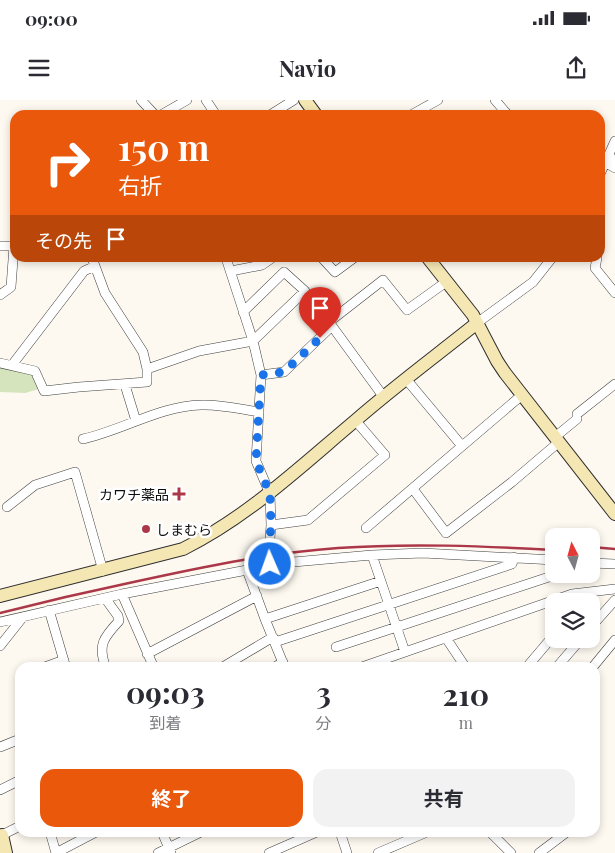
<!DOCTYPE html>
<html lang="ja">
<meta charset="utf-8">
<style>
:root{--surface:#fff;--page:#f2f2f3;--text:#2b2b33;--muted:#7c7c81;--accent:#ea580c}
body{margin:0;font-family:"Playfair Display","Noto Sans JP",serif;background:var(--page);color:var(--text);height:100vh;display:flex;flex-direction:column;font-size:19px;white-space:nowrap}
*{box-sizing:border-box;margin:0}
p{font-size:16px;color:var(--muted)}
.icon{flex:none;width:28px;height:28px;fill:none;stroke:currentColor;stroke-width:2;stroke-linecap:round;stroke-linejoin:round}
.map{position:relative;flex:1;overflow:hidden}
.sheet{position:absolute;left:15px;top:562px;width:585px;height:175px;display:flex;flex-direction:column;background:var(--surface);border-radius:15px;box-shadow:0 2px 8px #0003}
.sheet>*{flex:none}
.guide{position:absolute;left:10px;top:10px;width:595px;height:152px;border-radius:15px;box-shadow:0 2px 8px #0003;background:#ea580c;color:#fff;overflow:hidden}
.needle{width:32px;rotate:354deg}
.fabs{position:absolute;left:545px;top:428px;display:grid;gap:10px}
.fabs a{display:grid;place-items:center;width:55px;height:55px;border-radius:10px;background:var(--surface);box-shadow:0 2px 8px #0003;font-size:25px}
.pin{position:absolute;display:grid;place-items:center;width:42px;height:42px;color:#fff;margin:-51px -21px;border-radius:50% 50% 50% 0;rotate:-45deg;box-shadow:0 0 5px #0007}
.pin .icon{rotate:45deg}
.me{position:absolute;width:55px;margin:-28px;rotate:358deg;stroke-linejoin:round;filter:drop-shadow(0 0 4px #0008)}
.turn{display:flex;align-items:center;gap:18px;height:105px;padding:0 25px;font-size:22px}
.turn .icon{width:65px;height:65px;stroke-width:2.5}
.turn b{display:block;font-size:35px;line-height:42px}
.then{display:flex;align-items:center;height:48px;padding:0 25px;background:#0003;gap:10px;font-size:19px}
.eta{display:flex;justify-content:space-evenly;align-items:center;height:85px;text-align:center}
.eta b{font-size:30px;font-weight:700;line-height:35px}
.button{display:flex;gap:10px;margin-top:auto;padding:10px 25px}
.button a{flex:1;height:58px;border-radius:15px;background:var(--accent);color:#fff;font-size:20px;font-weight:700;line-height:58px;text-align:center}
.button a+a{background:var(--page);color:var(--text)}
.status{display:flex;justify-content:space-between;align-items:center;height:35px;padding:0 25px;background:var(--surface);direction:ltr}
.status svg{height:14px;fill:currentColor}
header{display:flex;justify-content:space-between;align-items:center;height:65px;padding:0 25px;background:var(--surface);font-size:22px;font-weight:700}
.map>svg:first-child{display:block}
</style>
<div class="status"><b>09:00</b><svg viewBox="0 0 49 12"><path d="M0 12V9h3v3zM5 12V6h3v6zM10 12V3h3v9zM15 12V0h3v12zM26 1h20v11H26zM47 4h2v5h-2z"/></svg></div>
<header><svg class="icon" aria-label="menu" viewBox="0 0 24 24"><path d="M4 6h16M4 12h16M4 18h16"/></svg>Navio<svg class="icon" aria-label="share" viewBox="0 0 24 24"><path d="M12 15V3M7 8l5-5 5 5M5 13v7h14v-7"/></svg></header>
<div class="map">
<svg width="615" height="753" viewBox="0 0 615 753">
<rect width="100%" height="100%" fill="#fdf9f0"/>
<!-- green -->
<path fill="#d5e4bd" d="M0,267L34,273L39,289L25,293L0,292Z"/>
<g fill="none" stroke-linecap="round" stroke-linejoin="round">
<!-- street casing -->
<g stroke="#404040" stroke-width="10">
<path id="street" d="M141,0L155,15
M206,0L216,15
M495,0L508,15
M161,15L187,0
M270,15L294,0
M411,15L438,0
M600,60L615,59
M606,63L615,68
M600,74L615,41
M0,146H15
M226,158L253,241L261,275L256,361L270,394L271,425L269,451L271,464
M322,158L335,172L354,158
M597,158L595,168L615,193
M95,166L105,193L143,252L147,269
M231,171L262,165L272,158
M0,195L11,187L14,146
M477,223L533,182L552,158
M0,263L35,271L44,291L79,287L147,282V269L199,251L253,241L305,191L284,172L243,212
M12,265L84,171L95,166L92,158
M261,275L284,272L332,226
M406,279L462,346
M125,285L136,321
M383,296L329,222L383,180L407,210L446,182
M555,337L577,319V314L615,284
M83,339C123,330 160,306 201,305C220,304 240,309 259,312
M413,389L446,433L512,382L559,342
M7,407L35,385L75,372L103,471
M271,425L308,420L385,355L355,320
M366,428L522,295
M372,455L405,552
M591,463L615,464
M247,470L265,519L285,568
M122,494L154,568
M105,498L118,516L119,521C104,537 97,545 106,568
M49,510L66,568
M265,519L381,481
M0,522L122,494L247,470L271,464L372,455L423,453L554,460
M591,527L615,500
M446,538L466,568
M275,542L512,464L514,457
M0,546L23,517
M336,547L555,475V474
M147,554L257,496
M42,568L64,560
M221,568L273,537
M273,568L283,562
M359,568L572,494L615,489
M526,568L554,535
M556,568L581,539
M592,568L615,540
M0,647L20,639
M0,690L20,680
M50,732L56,753
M162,732L171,753
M340,732L347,753
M490,732L511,753
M0,736L20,726
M56,753L96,732
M158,753L201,732
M269,753L317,732
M378,753L427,732
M539,753L567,732"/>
</g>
<!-- secondary casing -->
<g stroke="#2f2f2f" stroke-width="14">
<path id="secondary" d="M305,0L316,15
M428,158L473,215L497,261L505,273L615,414
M0,496L183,449C248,417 301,366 356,320C395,286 437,255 477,223
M2,735L6,753"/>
</g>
<!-- street -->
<use href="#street" stroke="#fff" stroke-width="9"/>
<!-- secondary -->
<use href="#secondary" stroke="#f5e7b3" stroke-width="12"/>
<!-- rail -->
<path stroke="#ac3748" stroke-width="2.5" d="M591,447L615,449
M0,513C43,502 86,492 129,483C198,468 267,453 338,448C410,443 482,446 554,450"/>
</g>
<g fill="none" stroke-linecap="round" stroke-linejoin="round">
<!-- route -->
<path stroke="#1a73e8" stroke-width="9" stroke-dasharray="0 16.2" d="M270,464L269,451L271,425L270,394L256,361L261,275L284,272L320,238"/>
</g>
<!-- markers -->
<g fill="#ac3748" stroke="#fff" stroke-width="2">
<path d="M176.5 386.5h5v5h5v5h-5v5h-5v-5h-5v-5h5z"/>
<circle cx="146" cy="429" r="5"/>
</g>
<g text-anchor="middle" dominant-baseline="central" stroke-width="5" stroke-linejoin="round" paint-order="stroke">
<!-- poi labels -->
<g font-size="14" fill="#0d0d0d" stroke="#fff" text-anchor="end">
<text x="169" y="394">カワチ薬品</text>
<text x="156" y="429" text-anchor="start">しまむら</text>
</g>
</g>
</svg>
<div class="fabs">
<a><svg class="needle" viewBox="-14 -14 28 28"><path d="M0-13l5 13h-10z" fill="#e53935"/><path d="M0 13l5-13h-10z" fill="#7c7c81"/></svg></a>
<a><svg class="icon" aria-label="layers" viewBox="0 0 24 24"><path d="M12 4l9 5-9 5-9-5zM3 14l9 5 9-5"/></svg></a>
</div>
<div class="pin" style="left:320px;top:238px;background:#d93025"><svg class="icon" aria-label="arrive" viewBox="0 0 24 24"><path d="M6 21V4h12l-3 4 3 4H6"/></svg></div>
<svg class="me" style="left:270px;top:464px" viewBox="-20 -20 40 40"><circle r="17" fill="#1a73e8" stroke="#fff" stroke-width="3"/><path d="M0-11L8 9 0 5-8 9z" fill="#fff"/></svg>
<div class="guide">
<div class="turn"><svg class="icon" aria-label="right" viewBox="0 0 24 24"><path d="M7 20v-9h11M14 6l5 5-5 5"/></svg><div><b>150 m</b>右折</div></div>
<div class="then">その先<svg class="icon" aria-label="arrive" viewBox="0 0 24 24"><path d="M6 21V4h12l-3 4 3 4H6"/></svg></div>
</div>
<section class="sheet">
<div class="eta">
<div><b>09:03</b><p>到着</p></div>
<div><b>3</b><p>分</p></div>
<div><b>210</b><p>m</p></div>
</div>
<div class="button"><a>終了</a><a>共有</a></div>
</section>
</div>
